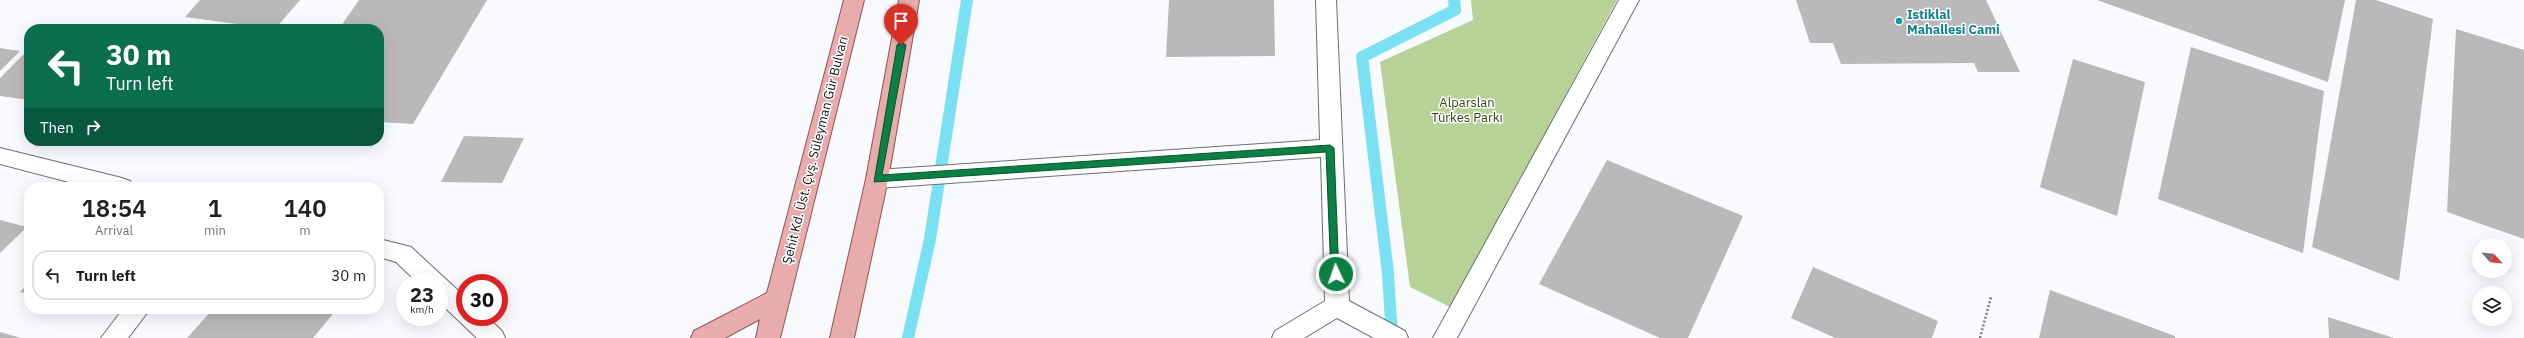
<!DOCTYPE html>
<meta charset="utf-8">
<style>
:root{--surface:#fff;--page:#f2f2f2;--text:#202124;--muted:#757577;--line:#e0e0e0}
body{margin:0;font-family:"IBM Plex Sans",sans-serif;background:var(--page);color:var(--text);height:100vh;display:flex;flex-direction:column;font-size:15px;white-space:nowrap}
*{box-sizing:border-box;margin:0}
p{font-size:13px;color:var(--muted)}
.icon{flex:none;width:22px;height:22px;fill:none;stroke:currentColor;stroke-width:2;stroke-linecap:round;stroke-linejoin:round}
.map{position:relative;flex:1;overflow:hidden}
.drawer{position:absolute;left:24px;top:182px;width:360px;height:132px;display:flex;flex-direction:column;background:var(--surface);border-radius:16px;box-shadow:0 4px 16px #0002}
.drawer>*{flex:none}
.banner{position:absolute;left:24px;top:24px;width:360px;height:122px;border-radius:16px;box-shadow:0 4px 16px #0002;background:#0b6e4f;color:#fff;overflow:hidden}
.needle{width:26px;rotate:117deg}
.fabs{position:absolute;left:2472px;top:238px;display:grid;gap:8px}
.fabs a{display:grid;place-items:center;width:40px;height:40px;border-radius:50%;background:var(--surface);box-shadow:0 4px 16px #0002;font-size:20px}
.speed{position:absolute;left:396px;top:274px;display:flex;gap:8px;font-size:20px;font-weight:700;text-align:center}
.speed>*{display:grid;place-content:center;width:52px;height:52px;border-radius:50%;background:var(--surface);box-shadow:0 4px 16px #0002;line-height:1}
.speed small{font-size:10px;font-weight:400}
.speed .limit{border:6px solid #d22;background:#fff;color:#111}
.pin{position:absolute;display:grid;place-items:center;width:34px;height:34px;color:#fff;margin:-41px -17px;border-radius:50% 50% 50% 0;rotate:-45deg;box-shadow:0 0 4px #0007}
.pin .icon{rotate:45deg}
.me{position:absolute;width:44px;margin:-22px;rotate:357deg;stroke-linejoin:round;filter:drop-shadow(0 0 3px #0008)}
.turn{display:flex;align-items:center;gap:14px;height:84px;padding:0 16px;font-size:18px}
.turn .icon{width:52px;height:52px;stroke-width:2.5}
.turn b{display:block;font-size:28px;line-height:34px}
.then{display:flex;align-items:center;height:38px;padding:0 16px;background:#0003;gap:8px;font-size:15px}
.eta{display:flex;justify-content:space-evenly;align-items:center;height:68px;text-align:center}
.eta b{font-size:24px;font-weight:600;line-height:28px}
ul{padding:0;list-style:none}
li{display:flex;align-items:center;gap:12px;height:50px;margin:0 8px 6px;padding:0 8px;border:2px solid var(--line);border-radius:16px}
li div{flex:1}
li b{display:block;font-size:15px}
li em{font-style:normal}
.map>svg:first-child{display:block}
</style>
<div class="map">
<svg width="2524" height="338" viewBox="0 0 2524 338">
<rect width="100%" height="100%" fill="#f8fafd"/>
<!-- green -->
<path fill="#b7d297" d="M1471,0H1617L1450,307L1410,287L1380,62L1473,20Z"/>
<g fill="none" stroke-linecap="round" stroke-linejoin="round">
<!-- stream -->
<path stroke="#79e1f3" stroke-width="12" d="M908,338L930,239L967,0
M1392,338L1388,273L1362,57L1455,10L1454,0"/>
</g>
<!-- building -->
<path fill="#bbb8ba" d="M200,0H300L275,29L185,17Z
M359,0H487L413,124L379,122V29H339Z
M1169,0H1274L1275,56L1166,57Z
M1796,0H1986L2020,72H1978L1974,63L1841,64L1833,43H1810Z
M2097,0H2345L2328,82Z
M2356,0H2376L2433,19L2399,281L2312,247Z
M2456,29L2524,50V239L2447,212Z
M2191,47L2324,91L2303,253L2158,199Z
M0,48L20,51L0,71Z
M29,49V100L0,96V78Z
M2073,59L2145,82L2117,216L2040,187Z
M464,136L524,138L502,183L441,182Z
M1607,160L1743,216L1688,338H1660L1539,284Z
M0,220L27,227L0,253Z
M1813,267L1938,321L1932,338H1835L1791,318Z
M29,282V294L20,292Z
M2050,290L2175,336V338H2039Z
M213,309H337L313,338H187Z
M2328,317L2394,338H2329Z
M0,332L21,338H0Z"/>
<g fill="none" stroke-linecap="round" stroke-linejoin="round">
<!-- minor casing -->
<g stroke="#6d6f71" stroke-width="2">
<path id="minor" d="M1316,0H1336L1349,301L1405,331L1408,338H1374L1337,318L1304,338H1272L1275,331L1325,301L1321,157L877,188L869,185L866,179L869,173L877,170L1320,140Z
M1619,0H1639L1457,338H1433Z
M0,148L122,178L130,181L133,187H88L0,164Z
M379,239L411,247L465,297V317H487L502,331L505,338H477L439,302V283H418L396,262L379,257Z
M123,309H150L128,338H101Z"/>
</g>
<!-- major casing -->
<g stroke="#935354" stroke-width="2">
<path id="major" d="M844,0H864L780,338H756L760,319L725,338H691L694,331L767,293Z
M899,0H919L888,179L854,338H830L866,179Z"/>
</g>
<!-- path -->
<path stroke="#7c7d7f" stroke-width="2.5" stroke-dasharray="2 2" stroke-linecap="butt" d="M1980,338L1991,297"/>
<!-- minor -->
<use href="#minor" fill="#fff" fill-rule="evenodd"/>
<!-- major -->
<use href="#major" fill="#e8acad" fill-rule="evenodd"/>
</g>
<!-- route -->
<path fill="#0b8043" stroke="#07532c" d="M901,42L906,45L882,175L1330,145L1334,148L1339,277H1332L1331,274L1326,152L874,182L897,45Z"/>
<!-- markers -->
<circle fill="#0f9aa8" stroke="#fff" stroke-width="1.5" cx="1899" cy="21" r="4"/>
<g text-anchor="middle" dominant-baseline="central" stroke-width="3" stroke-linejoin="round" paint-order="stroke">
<!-- culture labels -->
<g font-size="13" font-weight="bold" fill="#0d838f" stroke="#fff" text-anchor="start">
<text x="1907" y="14">Istiklal<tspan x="1907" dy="15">Mahallesi Cami</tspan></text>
</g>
<!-- park labels -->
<g font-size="13" fill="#324614" stroke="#fff">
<text x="1467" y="102">Alparslan<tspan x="1467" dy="15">Türkes Parkı</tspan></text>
</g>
<!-- street labels -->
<g font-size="13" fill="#121314" stroke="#fff">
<text transform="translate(815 150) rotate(-76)">Şehit Kd. Üst. Çvş. Süleyman Gür Bulvarı</text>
</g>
</g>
</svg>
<div class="fabs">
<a><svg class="needle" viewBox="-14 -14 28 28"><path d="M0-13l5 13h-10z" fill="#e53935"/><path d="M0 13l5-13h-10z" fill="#757577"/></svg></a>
<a><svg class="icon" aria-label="layers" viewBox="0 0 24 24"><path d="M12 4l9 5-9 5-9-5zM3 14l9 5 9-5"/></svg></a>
</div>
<div class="speed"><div>23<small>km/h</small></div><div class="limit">30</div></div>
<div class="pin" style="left:901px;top:45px;background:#d93025"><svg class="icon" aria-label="arrive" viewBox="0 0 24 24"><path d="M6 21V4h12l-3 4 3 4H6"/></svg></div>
<svg class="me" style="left:1336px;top:274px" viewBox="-20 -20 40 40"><circle r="17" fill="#0b8043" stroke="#fff" stroke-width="3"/><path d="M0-11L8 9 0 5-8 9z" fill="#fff"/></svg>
<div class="banner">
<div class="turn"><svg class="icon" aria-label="left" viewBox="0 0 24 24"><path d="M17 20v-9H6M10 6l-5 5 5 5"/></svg><div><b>30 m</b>Turn left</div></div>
<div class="then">Then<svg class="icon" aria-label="right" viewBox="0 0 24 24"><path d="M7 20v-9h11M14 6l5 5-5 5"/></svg></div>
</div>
<section class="drawer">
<div class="eta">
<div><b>18:54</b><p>Arrival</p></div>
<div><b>1</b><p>min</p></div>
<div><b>140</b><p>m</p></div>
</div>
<ul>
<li><svg class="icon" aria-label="left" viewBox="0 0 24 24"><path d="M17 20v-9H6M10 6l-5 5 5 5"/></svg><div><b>Turn left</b></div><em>30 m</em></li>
</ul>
</section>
</div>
